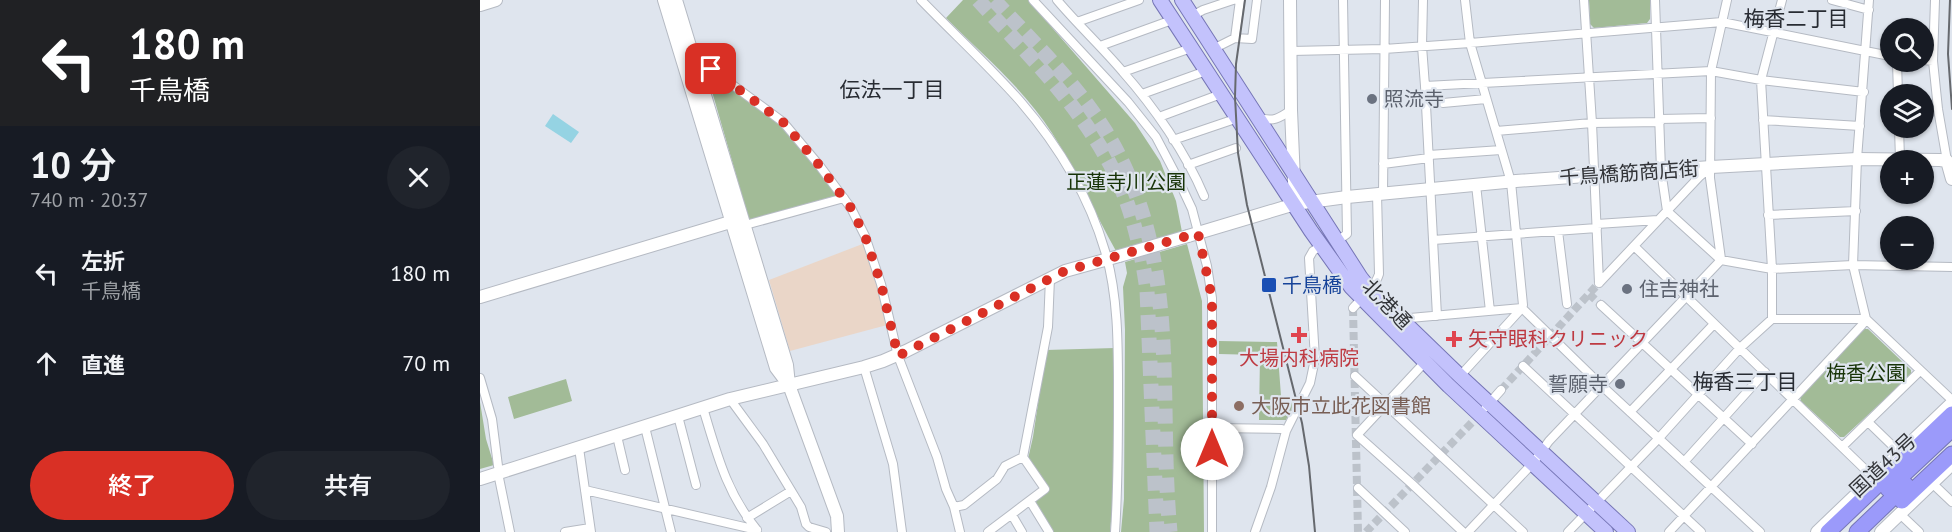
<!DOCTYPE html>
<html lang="ja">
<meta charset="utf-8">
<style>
:root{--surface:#171b24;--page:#20242c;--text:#f1f3f6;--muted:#9ea1a6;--accent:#d93025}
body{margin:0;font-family:"PT Sans","Noto Sans JP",sans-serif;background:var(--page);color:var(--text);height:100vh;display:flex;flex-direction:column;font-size:22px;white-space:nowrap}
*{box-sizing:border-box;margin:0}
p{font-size:20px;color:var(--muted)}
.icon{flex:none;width:33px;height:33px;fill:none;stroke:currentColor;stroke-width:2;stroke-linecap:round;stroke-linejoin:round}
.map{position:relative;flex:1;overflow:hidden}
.drawer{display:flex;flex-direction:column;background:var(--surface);width:480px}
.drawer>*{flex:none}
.banner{background:#202124;color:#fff;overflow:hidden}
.fabs{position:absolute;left:1400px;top:18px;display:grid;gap:12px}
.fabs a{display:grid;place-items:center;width:54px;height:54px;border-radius:50%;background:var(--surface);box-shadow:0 2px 4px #0004;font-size:30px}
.pin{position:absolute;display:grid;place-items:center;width:51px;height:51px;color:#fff;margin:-26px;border-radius:12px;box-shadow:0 3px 9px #0006}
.me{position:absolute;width:66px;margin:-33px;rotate:0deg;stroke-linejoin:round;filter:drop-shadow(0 0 4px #0008)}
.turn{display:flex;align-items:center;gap:21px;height:126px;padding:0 30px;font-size:27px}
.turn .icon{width:78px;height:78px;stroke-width:2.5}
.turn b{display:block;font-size:42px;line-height:51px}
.round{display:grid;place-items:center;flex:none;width:63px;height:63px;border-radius:32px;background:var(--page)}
.headline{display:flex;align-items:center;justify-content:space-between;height:102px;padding:0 30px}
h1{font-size:36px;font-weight:600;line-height:45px}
.button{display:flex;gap:12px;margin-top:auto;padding:12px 30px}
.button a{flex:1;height:69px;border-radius:36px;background:var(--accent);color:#fff;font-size:24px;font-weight:600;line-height:69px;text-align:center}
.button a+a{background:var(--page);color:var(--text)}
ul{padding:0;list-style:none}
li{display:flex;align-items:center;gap:18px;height:90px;padding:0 30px}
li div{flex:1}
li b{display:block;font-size:22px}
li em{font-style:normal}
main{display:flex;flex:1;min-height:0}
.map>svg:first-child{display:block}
</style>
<main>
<section class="drawer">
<div class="banner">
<div class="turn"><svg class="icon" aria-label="left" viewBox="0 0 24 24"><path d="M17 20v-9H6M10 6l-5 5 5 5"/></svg><div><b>180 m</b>千鳥橋</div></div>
</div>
<div class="headline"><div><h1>10 分</h1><p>740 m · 20:37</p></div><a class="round"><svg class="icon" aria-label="close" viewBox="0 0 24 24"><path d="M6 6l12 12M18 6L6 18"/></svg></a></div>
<ul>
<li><svg class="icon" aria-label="left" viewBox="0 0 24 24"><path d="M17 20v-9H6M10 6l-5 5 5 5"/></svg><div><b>左折</b><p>千鳥橋</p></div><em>180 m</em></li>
<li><svg class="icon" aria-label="ahead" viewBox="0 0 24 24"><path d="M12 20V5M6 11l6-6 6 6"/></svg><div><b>直進</b></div><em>70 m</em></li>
</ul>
<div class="button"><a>終了</a><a>共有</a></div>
</section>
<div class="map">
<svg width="1472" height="532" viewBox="0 0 1472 532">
<rect width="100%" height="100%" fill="#dfe5ee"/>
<!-- commercial -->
<path fill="#ead6c8" d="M385,243L396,275L407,325L310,351L289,280Z"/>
<!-- green -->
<path fill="#a2bb97" d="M483,0H548L655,123L680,161L696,201L702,232L636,251C614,212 597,171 572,133C544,89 502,54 466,18Z
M1109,0H1170V19L1167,23L1114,28L1110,24Z
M230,73L303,126L358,195L269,220L227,74Z
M707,244L722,301L724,532H641L644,499L645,330L643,287L647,273L645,262Z
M1383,329H1388L1431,370V375L1364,437H1360L1321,401L1320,397Z
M739,341L797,342L801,396L814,404L806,420H779L780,355L739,354Z
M635,348L634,490L630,532H572L554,503L555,500L567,491L548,459L553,437L566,350Z
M86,379L92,401L34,419L28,397Z
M0,402L6,439L14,465L0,469Z"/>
<!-- water -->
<path fill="#95d3e3" d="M73,114L99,132L91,143L65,126Z"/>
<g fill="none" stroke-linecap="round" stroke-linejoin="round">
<!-- street-tunnel -->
<path stroke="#bcc2ca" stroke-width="8" stroke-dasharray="8 4" stroke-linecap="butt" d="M1109,294L1121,305
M873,308L878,532
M1021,390L1119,283
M886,532L1000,414"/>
<!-- highway-tunnel -->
<path stroke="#bcc2ca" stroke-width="15" stroke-dasharray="15 8" stroke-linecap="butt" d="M498,0C545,51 597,102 630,164C651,203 661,247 667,290L677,532
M514,0C553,42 596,83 626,132C703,259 677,392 690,532"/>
<!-- street casing -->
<g stroke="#b5bac3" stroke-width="10">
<path id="street" d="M441,0C474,34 509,66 540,101C577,144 609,196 625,251C639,297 638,352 638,400C638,444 638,488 635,532
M553,0L648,102L676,137L696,175L712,209L727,266L732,298V532
M577,0C598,25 622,47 643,72C674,107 706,153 724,196
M943,0L942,46L945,86L957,316
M1104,0L1112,123L1119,283
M1175,0L1181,170L1187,211L1241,260L1292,269L1373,265L1472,267
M1352,0L1389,10
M1389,0L1377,159L1373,265L1386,319L1472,400
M1455,0L1453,61L1458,109L1467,161
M712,16L723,10L753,0
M597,22L659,0
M755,38L760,0
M620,46L692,20
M733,49L755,38L772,39L777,0
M811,51L904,49L990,43L1242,22L1410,56
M1443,60L1453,61
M1417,62L1418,94
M218,72L231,69L303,122L339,165L371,208L385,236L401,284L418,356L457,457L466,489L474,507L480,532
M643,72L711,48
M945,86L1231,71L1281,80L1384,92
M662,94L726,71
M963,103L1006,99
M679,117L741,94
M778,117C792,123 800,118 811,110
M1179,119L1231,118
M1283,120L1380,126
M1419,128L1420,159
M1016,131L1112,123L1180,122
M693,140L758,118
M949,155L1021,150
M903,164L949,158
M708,165L756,148
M996,185L1010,311
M903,194L905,0
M1288,215L1376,211
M269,224L364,198
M1117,224L1178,220
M1078,231L1087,304
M953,240L1117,228
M857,241L867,234L863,0
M1154,246L1394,478
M1241,259L1230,178L1231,71L1247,0
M1119,283L1219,177L1231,167
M1121,305L1272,444
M873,308C882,298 895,287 899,274L897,194
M1042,308L1122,386L1280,532
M1292,319V269L1281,80L1302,0
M925,324L930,318L1042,308
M945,362L877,435L932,484L983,532
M1043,366L1221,532
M384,367L413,464L422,532
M875,376L1043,532
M980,376L1042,308L1043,305L1031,182L990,43L985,0
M0,378L12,419L18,466
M250,399L283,444L321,507L326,524L329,527L346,532
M1006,407L1021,390
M223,408C237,454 246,492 277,530
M1150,412L1234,324
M198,416L216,485
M1388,422L1420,453
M165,427L191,532
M732,428L802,429L806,431
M137,436L145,470
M1362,447L1440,371
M99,448L111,532
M1204,462L1285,372
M18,473L30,532
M1452,483L1472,502
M878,488L925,532
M105,490L277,530
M550,501L569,532
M474,507L484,505L517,479L525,466L543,457L568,327L570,278
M1420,514L1439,532
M532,515L542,532
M267,518L311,491
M85,532L110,528
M508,532L565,489L543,457
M775,532L791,487L806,431L830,383L835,359L829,258L833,251L842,245
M988,532L1053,463L1069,441L1241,260
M1088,532L1179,438L1260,348L1292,319H1386
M1189,532L1382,325L1386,319"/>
</g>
<!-- secondary casing -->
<g stroke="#b5bac3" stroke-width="14">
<path id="secondary" d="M184,0L296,368L308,384
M196,0L307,365L309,385L357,516L358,532
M810,0L811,110L815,204
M0,5L16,0
M708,236L815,204L867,197L1036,181L1231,167L1377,159L1460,160L1467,161L1472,179
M0,297L257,220
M0,479L250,399L384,367L403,361L426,351L585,271L639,256
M1337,532L1472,403
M1401,532L1472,464"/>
</g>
<!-- primary casing -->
<g stroke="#7676b6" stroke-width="16">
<path id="primary" d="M680,0L831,231L871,287L969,386L1126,532
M702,0L881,278L890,289L980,376L1148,532"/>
</g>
<!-- highway casing -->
<g stroke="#7676b6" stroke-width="17">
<path id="highway" d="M1408,489L1472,429
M1422,501L1472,454
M1348,532L1472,414
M1377,532L1426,485"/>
</g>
<!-- street -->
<use href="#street" stroke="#fff" stroke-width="8"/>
<!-- secondary -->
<use href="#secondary" stroke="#fff" stroke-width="12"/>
<!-- primary -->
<use href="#primary" stroke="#c3c2fc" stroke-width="14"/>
<!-- highway -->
<use href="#highway" stroke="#9b9afa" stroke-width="15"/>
<!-- rail -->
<path stroke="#66696e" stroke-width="2" d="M765,0L756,64L755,97L758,153L767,205L822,423L829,466L835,532
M1470,0L1468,54L1472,109"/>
<!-- secondary-bridge casing -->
<g stroke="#b5bac3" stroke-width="14" stroke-linecap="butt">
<path id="secondary-bridge" d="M639,256L708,236"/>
</g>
<!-- secondary-bridge -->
<use href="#secondary-bridge" stroke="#fff" stroke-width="12"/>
</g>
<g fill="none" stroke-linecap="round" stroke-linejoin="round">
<!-- route -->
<path stroke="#d93025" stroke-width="10" stroke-dasharray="0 18" d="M231,69L303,122L339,165L371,208L385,236L401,284L418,356L585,271L718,233L732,298V449"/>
</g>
<!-- markers -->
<g fill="#6b7280" stroke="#dfe5ee" stroke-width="2">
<circle cx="892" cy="99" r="6"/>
<circle cx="1147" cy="289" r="6"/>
<circle cx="1140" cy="384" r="6"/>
</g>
<rect fill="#1a4fb4" stroke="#dfe5ee" stroke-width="2" x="781" y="277" width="16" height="16" rx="3"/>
<g fill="#e0444e" stroke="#dfe5ee" stroke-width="2">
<path d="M816 326h6v6h6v6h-6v6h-6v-6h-6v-6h6z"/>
<path d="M971 330h6v6h6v6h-6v6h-6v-6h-6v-6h6z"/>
</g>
<circle fill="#8d6e63" stroke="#dfe5ee" stroke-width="2" cx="759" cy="406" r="6"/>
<g text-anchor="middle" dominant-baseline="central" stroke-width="4.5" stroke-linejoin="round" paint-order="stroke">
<!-- worship labels -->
<g font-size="20" fill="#5b616d" stroke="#dfe5ee" text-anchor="start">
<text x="904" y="99">照流寺</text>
<text x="1159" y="289">住吉神社</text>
<text x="1128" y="384" text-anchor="end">誓願寺</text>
</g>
<!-- street labels -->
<g font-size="20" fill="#323438" stroke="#dfe5ee">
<text transform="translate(1149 173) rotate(-4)">千鳥橋筋商店街</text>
<text transform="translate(907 304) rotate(46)">北港通</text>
<text transform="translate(1403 465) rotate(-43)">国道43号</text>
</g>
<!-- park labels -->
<g font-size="20" fill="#173307" stroke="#dfe5ee">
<text x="646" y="182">正蓮寺川公園</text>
<text x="1386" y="373">梅香公園</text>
</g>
<!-- transit labels -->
<g font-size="20" fill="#164399" stroke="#dfe5ee" text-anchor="start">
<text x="802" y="285">千鳥橋</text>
</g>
<!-- health labels -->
<g font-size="20" fill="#be3a42" stroke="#dfe5ee" text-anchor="start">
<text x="988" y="339">矢守眼科クリニック</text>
<text x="819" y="358" text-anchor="middle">大場内科病院</text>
</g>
<!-- education labels -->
<g font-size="20" fill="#785e54" stroke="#dfe5ee" text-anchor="start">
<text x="771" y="406">大阪市立此花図書館</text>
</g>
<!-- neighbourhood labels -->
<g font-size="21" fill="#282c33" stroke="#dfe5ee">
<text x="1316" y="18">梅香二丁目</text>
<text x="412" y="89">伝法一丁目</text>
<text x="1265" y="381">梅香三丁目</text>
</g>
</g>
</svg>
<div class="fabs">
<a><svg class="icon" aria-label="search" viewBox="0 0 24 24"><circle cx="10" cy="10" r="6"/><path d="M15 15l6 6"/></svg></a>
<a><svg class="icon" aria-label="layers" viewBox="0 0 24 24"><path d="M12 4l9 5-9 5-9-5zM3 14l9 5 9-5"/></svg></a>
<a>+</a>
<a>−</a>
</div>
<div class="pin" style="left:231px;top:69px;background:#d93025"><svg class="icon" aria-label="arrive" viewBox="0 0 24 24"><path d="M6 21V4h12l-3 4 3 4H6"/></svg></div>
<svg class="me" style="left:732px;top:449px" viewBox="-20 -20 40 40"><circle r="19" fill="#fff"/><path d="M0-13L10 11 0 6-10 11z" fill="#d93025"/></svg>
</div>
</main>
